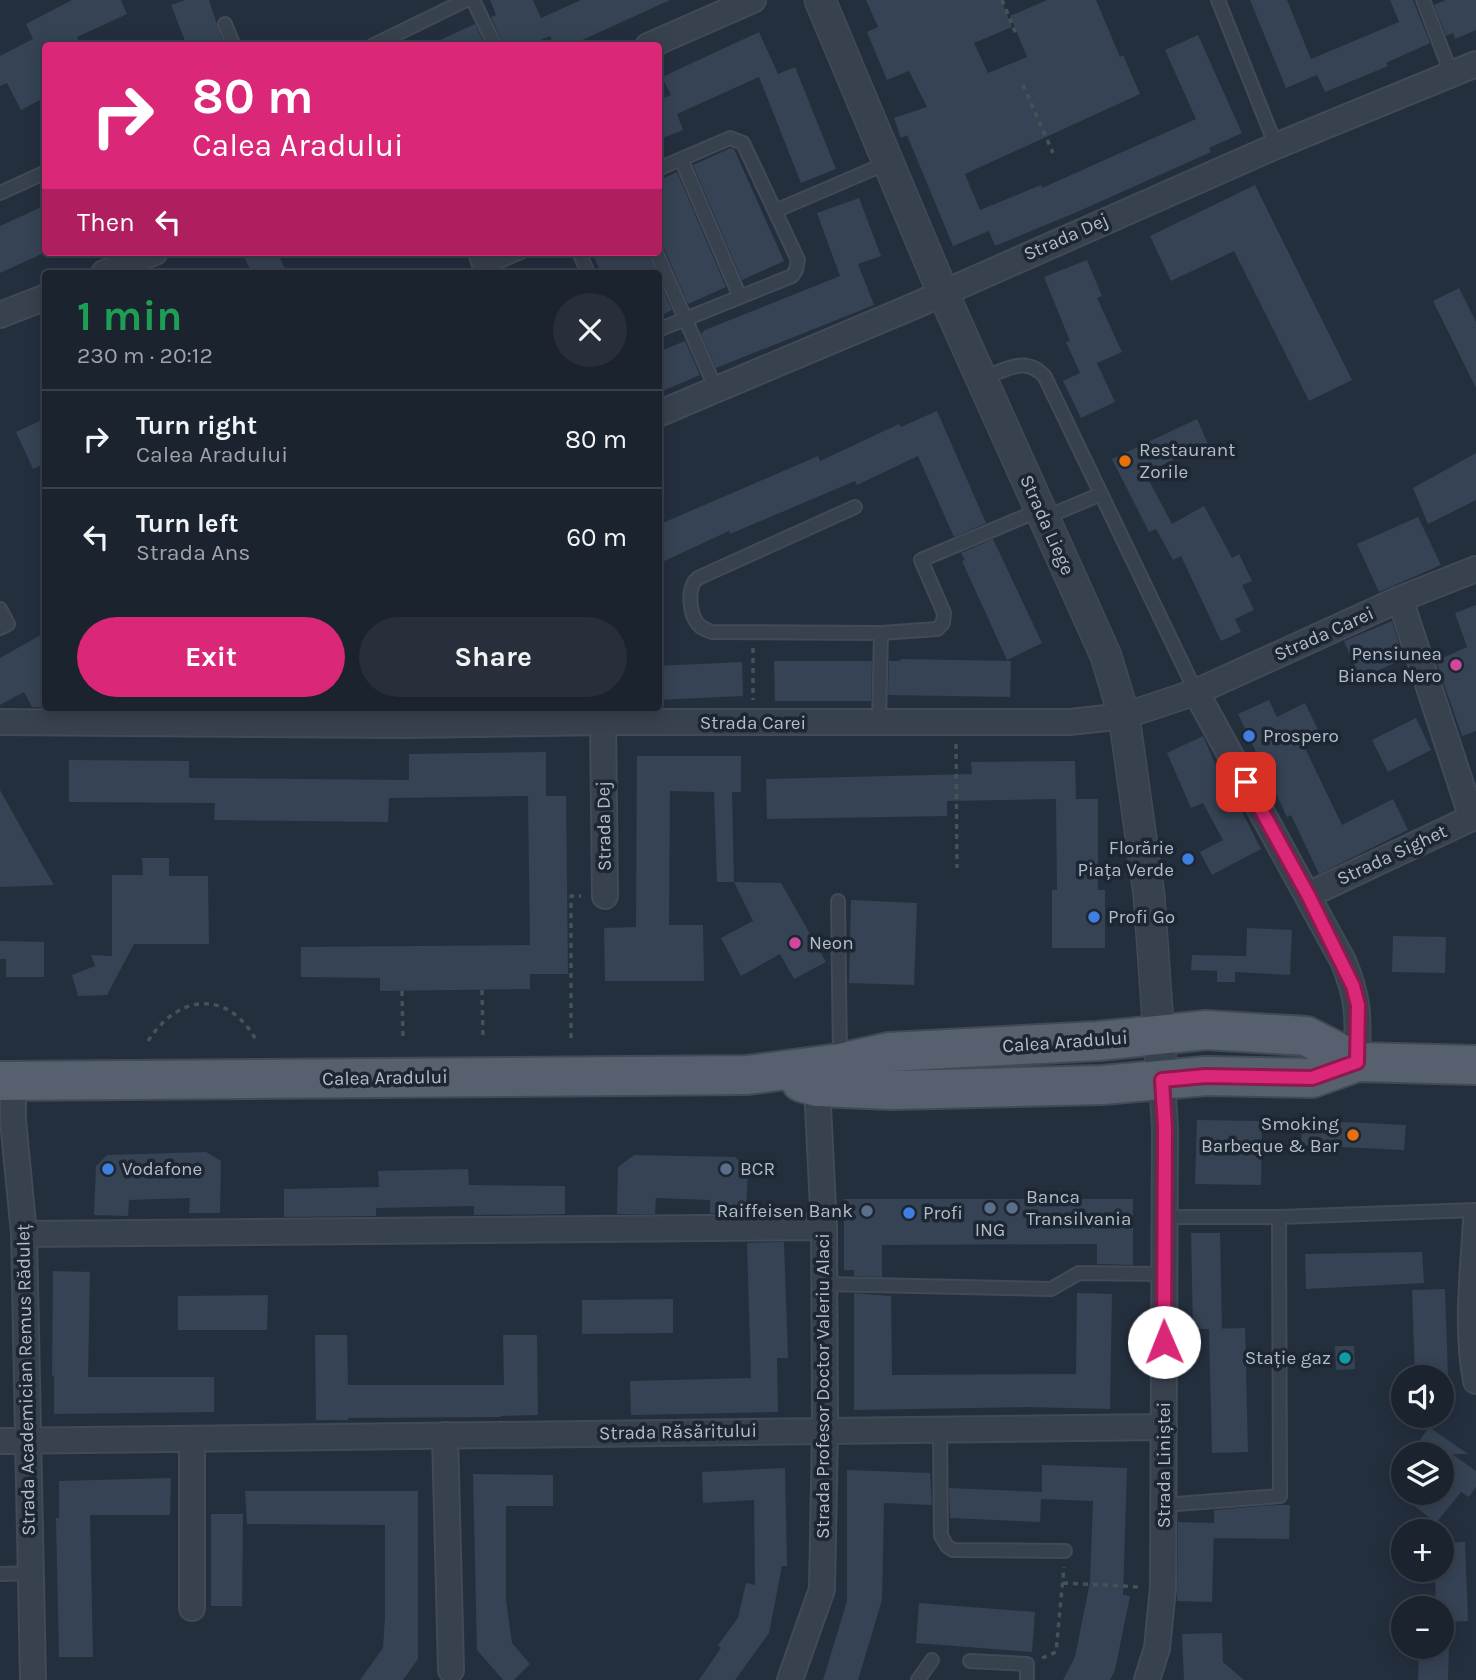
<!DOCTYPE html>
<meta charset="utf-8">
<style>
:root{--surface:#1b232e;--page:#282f3a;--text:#f1f3f6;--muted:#a0a4aa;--line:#39404a;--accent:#db2777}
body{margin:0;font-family:Karla,sans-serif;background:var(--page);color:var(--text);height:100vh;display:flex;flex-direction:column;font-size:26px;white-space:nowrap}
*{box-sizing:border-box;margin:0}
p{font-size:23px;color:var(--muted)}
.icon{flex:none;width:38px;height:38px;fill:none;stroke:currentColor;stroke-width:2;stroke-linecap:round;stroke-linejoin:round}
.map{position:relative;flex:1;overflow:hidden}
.drawer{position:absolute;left:42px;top:270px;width:620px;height:441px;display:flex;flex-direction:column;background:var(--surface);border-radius:7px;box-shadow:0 4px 18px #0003,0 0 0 2px var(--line)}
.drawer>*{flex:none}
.guide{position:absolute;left:42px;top:42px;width:620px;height:214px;border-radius:7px;box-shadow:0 4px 18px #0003,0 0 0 2px var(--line);background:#db2777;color:#fff;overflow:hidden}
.fabs{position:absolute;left:1391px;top:1365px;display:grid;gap:14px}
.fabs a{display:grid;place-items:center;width:63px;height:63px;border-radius:50%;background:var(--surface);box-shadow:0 4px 18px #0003,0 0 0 2px var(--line);font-size:35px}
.pin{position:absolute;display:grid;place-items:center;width:60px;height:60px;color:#fff;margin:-30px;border-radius:14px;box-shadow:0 4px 10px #0006}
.me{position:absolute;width:77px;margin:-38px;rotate:359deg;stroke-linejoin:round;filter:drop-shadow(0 0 5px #0008)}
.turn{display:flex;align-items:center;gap:24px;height:147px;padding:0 35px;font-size:32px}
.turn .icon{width:91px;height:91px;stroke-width:2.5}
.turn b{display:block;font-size:49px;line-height:60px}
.then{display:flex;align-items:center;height:66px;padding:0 35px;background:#0003;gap:14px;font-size:26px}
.round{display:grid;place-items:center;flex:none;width:74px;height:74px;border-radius:37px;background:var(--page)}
.head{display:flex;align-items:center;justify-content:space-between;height:119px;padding:0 35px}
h1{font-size:42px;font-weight:700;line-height:52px;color:#1e9e55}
.cta{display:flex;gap:14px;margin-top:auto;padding:14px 35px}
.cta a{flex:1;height:80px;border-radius:42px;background:var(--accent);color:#fff;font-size:28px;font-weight:700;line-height:80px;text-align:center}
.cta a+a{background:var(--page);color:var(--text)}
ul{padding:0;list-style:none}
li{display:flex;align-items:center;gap:21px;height:98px;padding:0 35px;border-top:2px solid var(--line)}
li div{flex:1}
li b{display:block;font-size:26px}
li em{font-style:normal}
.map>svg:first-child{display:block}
</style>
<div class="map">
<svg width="1476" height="1680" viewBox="0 0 1476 1680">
<rect width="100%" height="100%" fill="#242f3e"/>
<!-- building -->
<path fill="#364354" d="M72,0H121L127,14L77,37L81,46H46V97L21,110L7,83L0,86V56L33,39L26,24Z
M185,0H209L224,46H187L171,5Z
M490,0H533L541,18L581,0H670L569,46H554L550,36L526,46H504L491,17L496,15Z
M866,0H1001L1012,27L974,43L988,73L1027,57L1010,16L1047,0H1096L1120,57L1123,55L1140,94L965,174L980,210L1041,185L1042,188L1196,119L1165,50L1198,35L1242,133L1209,148L1211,152L1077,212L995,246L989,231L953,246L907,135L901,138L894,118L927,107L909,71L887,80L867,32L878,27Z
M1250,0H1287L1311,59L1399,22L1390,0H1413L1430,43L1386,63L1388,66L1325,92L1317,75L1286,88Z
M1446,0H1476V30L1455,39L1453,33L1446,36L1434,5Z
M475,24L485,46H427Z
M759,32L778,74L795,67L836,169L801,183L759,77L677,114L683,130L658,140V100L671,95L662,77Z
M731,148L734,149L784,261L742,280L693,165Z
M677,172L726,287L688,304L664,248L658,244V181Z
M1255,185L1352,380L1309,401L1234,251L1171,281L1150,236Z
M859,198L881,256L858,264L874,305L716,368L701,334L705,330L840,276L817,213Z
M46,205V252L0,273V226Z
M254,252H277L287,273H252L244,257Z
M592,252H647L656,273H601Z
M1087,260L1102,296L1097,298L1122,352L1097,363L1115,402L1081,418L1063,381L1080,373L1066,342L1070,341L1044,277Z
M658,278L672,310L658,317Z
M1459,288L1476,322V388L1433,301Z
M685,341L700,375L658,393V352Z
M937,411L986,523L954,537L918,456L857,485L855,481L730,534L729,531L658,564V525L818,456L820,461L899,424L901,427Z
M46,418V463L33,469L16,432Z
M1197,419L1208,444L1145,473L1172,524L1204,506L1232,558L1239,554L1252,581L1242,585L1254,610L1235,619L1241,632L1221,641L1181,556L1173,560L1156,529L1149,532L1112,459Z
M1476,453V500L1428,524L1413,488Z
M1418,517L1441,565L1379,592L1357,544Z
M993,539L1042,643L1007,660L962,561L965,560L961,553Z
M1476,605V731L1462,736L1436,661L1467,647L1455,613Z
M1392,621L1404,659L1360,678L1344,641Z
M46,632V704L39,707H32L24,692L0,705V658Z
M901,659L1011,661L1010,697L888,695L889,661H900Z
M774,661H872L871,701H775Z
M742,662L743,696L658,700V666Z
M1269,700L1277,717L1305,703L1322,738L1304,746L1342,825L1393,799L1408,830L1319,874L1291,815L1287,817L1238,714Z
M1416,718L1431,750L1388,772L1372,740Z
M1203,736L1230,798L1234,796L1261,849L1212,875L1200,852L1223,840L1203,803L1191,808L1167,753Z
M546,752V796H566L568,974H530V989L380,991V978L301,977V947L530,945L528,796L389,798L388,822L214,820L215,803L69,802V760L189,761V778L409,780V754Z
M637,756H741V792H732L734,882H717L714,792L670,791L669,925H703L704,981H605L604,928L636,927Z
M1075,761L1076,799H1098V890H1105V948H1052V890H1057L1056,799L947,801V816L767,819L766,779L972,774L971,762Z
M0,790L28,840L54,885L0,887Z
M142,858H169V876H208L209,944H134L107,995L78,996L72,975L95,966L91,955L112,956V875H143Z
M734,882L781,883L826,962L794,979L780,954L741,976L721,938L753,921Z
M851,900L917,903L914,985L849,983Z
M1247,928L1292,930L1290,975L1235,972V982H1217V971L1191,970L1192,955L1246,956Z
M1393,936L1446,937L1445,973L1392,972Z
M0,941L44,942V977H6V959H0Z
M1197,1120L1262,1121L1261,1185L1195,1184Z
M1302,1120L1406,1125L1404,1150L1301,1145Z
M206,1152L221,1161L220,1213H189L190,1198L129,1200L128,1216L94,1215L96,1166L107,1155Z
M634,1155L735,1157L748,1169L746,1213H710V1200L656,1198L655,1214H617L618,1167Z
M468,1169L469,1185L565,1186V1214L474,1215V1206L376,1208V1216L284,1217V1189L379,1187L378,1171Z
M844,1199H1133V1265L1097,1264V1244L882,1245V1277L854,1276V1270H844Z
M1191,1233H1220L1222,1329H1193Z
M784,1242L788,1358H777L778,1412L631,1415L630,1381L751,1378L747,1243Z
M1422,1252L1424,1283L1306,1289L1305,1254Z
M53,1271L90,1272L88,1377H214V1412L54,1414V1376H52Z
M1445,1289L1448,1377H1415L1412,1290Z
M854,1293L891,1296L892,1375L1076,1374L1077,1293L1112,1294L1110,1409L1027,1407L854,1410Z
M268,1295L267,1330H178V1296Z
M673,1299V1333L582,1334V1300Z
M1245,1328L1248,1452L1212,1453L1209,1329Z
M315,1335H347L348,1385H504L503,1335H537L538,1415L501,1416V1417L348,1418V1420H316Z
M1335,1346H1354L1355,1369L1336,1370Z
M1429,1427L1468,1454H1452L1476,1471V1487L1469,1497L1461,1492L1436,1523L1398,1493H1442V1454H1410Z
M1042,1465L1127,1468L1123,1595L1130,1596L1115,1670L1110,1680H1063L1075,1657L1090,1582L1093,1501L1041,1499L1040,1522L950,1518L949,1488L1042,1492Z
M785,1468L787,1566H782L769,1633L735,1680H699L721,1648L718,1645L738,1618L746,1583L755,1585L754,1500L703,1503L702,1472Z
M847,1470L930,1473L932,1505L884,1503L882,1600L858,1680H823L847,1601Z
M473,1474L553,1475V1506H506V1600L512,1643L530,1664L514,1680H503L477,1650Z
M171,1478L170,1515H90L93,1657H59L56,1518H59V1481Z
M245,1491H418V1659L403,1680H360L383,1648L385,1617V1525L247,1524Z
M1276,1505H1290L1289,1539L1213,1538L1214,1527L1212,1602L1177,1601L1178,1522L1214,1523V1510Z
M211,1514H243L242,1606H211Z
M1465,1542L1468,1621L1442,1622V1608H1436L1435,1570H1442V1543Z
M919,1603L1035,1612L1032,1652L916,1643Z
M1222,1633L1223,1662L1244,1680H1184L1182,1634Z
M1419,1647H1449L1448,1680H1418Z"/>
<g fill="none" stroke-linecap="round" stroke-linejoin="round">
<!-- service casing -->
<g stroke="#414a57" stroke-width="16">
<path id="service" d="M473,0L495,46
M1218,0L1276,146
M1423,0L1451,73
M225,24L234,46
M372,46L466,0
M681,159L740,297
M658,169L730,138L743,143L798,260L796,270L792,276L658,330
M0,193L46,172
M775,211L887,163
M579,252L588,273
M656,252L716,389
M486,267L521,252
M982,379C1004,370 1026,355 1045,377L1196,692
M855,507L698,578C686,587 689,617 701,627C704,629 709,631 712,632L881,633L937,629L943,623L944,613L921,560L1040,510
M1044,518L1101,494
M0,609L8,624L0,628
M879,723L881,633
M838,901L840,1058
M1164,1217H1279L1476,1210
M823,1284L1051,1289L1079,1273L1163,1274
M940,1429L941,1536L947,1546L953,1550L1065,1551
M1164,1505L1280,1496L1279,1217
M0,1574L31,1573
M970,1661L1027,1664V1680
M918,1680L932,1660"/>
</g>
<!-- minor casing -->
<g stroke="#414a57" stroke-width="28">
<path id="minor" d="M648,46L753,0
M481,252L488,273
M104,273L155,252
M0,315L46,297
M658,414L914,306L1276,146L1476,64
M1400,599L1472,818
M1196,692L1343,961C1360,1001 1358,1019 1357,1062
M600,708L603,722L605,896
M0,722L405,725L603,722H1070L1124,716L1196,692L1400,599L1476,569
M1308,895L1476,816
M13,1081V1120L24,1234L33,1680
M1476,1221C1473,1275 1466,1327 1476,1381
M24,1234L824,1227
M445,1435L451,1670
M192,1439V1608
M0,1441L1164,1427
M790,1680L822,1589L825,1430L824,1227L817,1087
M1147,1680L1157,1648L1163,1588L1165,1128L1162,1080"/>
</g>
<!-- tertiary casing -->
<g stroke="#414a57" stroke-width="33">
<path id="tertiary" d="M820,0L943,293L1106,656L1124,716L1149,895L1162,1080"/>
</g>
<!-- primary casing -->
<g stroke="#414a57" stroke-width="42">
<path id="primary" d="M0,1081L747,1075L840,1063L889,1052L1098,1041L1206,1030L1306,1036L1357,1062
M801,1082L817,1087L891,1090L938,1089L1102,1085L1206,1076L1312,1078L1357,1062L1476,1065"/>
</g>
<!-- path -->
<path stroke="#3f5557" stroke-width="3.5" stroke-dasharray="5 5" stroke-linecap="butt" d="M1002,0L1016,34
M1023,85L1053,153
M753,648V700
M956,744L957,868
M482,990L483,1038
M402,991L403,1039
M571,1038V896H581
M148,1041C178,994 228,989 256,1040
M1063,1583L1140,1587
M1042,1658L1056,1652L1064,1567"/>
<!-- service -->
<use href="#service" stroke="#38414e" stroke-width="12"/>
<!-- minor -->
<use href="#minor" stroke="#38414e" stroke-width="24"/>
<!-- tertiary -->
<use href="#tertiary" stroke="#38414e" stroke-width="30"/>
<!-- primary -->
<use href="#primary" stroke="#56606e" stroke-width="38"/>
</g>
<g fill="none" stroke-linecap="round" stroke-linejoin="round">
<!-- route casing -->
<g stroke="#8e194d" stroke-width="18">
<path id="route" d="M1164,1342L1165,1128L1162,1080L1206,1076L1312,1078L1357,1062L1358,1005L1353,986L1308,895L1246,782"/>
</g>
<!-- route -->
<use href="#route" stroke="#db2777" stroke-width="12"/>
</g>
<!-- markers -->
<g fill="#e8710a" stroke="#1d2633" stroke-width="2.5">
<circle cx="1125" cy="461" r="7"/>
<circle cx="1353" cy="1135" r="7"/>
</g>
<g fill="#d1479c" stroke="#1d2633" stroke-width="2.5">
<circle cx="1456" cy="665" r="7"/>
<circle cx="795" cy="943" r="7"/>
</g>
<g fill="#3f7fe0" stroke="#1d2633" stroke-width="2.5">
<circle cx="1249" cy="736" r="7"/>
<circle cx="1188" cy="859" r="7"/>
<circle cx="1094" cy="917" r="7"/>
<circle cx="108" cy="1169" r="7"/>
<circle cx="909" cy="1213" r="7"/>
</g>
<g fill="#5c6f8a" stroke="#1d2633" stroke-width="2.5">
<circle cx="726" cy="1169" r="7"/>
<circle cx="990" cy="1208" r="7"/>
<circle cx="1012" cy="1208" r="7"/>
<circle cx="867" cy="1211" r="7"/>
</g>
<circle fill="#0f9aa8" stroke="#1d2633" stroke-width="2.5" cx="1345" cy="1358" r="7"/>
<g text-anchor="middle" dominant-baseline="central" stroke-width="7" stroke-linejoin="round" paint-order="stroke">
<!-- street labels -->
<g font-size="19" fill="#b4bcc9" stroke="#1d2633">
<text transform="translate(1066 237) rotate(-24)">Strada Dej</text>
<text transform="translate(1047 525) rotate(66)">Strada Liege</text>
<text transform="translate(1324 634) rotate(-24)">Strada Carei</text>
<text x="753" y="723">Strada Carei</text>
<text transform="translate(604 826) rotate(-91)">Strada Dej</text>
<text transform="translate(1392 855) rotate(-25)">Strada Sighet</text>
<text transform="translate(1065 1042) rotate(-4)">Calea Aradului</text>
<text transform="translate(385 1078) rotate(-1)">Calea Aradului</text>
<text transform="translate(26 1380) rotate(-91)">Strada Academician Remus Răduleț</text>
<text transform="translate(823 1386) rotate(-90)">Strada Profesor Doctor Valeriu Alaci</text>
<text transform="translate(678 1432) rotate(-1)">Strada Răsăritului</text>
<text transform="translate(1164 1465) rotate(-90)">Strada Liniștei</text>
</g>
<!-- poi labels -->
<g font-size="19" fill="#b4bcc9" stroke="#1d2633" text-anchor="start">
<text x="1139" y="450">Restaurant<tspan x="1139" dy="22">Zorile</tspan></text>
<text x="1442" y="654" text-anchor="end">Pensiunea<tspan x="1442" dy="22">Bianca Nero</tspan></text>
<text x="1263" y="736">Prospero</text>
<text x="1174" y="848" text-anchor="end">Florărie<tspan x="1174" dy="22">Piața Verde</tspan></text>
<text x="1108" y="917">Profi Go</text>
<text x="809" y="943">Neon</text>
<text x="1339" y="1124" text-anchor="end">Smoking<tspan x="1339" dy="22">Barbeque &amp; Bar</tspan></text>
<text x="122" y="1169">Vodafone</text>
<text x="740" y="1169">BCR</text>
<text x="1026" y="1197">Banca<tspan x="1026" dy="22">Transilvania</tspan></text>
<text x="853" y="1211" text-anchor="end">Raiffeisen Bank</text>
<text x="923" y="1213">Profi</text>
<text x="990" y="1230" text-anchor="middle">ING</text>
<text x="1331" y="1358" text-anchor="end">Stație gaz</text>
</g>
</g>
</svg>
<div class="fabs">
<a><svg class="icon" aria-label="sound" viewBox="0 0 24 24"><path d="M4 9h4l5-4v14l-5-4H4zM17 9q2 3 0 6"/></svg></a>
<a><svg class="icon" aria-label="layers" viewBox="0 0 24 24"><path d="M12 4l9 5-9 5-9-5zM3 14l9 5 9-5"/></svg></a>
<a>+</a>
<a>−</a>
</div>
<div class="pin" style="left:1246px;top:782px;background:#d93025"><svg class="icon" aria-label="arrive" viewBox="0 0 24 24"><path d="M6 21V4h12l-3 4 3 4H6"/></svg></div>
<svg class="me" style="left:1164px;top:1342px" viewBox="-20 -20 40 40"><circle r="19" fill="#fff"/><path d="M0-13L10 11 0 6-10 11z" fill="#db2777"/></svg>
<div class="guide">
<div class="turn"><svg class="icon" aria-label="right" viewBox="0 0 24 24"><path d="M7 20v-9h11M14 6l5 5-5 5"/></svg><div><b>80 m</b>Calea Aradului</div></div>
<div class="then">Then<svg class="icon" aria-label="left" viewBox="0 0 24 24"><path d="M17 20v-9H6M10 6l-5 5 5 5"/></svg></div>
</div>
<section class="drawer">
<div class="head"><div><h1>1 min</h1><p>230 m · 20:12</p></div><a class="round"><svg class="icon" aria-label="close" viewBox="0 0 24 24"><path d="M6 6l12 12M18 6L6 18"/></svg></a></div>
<ul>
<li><svg class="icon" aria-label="right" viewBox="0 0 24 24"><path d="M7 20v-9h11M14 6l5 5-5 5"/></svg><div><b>Turn right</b><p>Calea Aradului</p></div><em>80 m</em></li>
<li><svg class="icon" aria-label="left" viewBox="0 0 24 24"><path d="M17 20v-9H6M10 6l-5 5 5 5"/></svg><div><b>Turn left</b><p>Strada Ans</p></div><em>60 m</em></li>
</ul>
<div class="cta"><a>Exit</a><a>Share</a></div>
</section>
</div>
